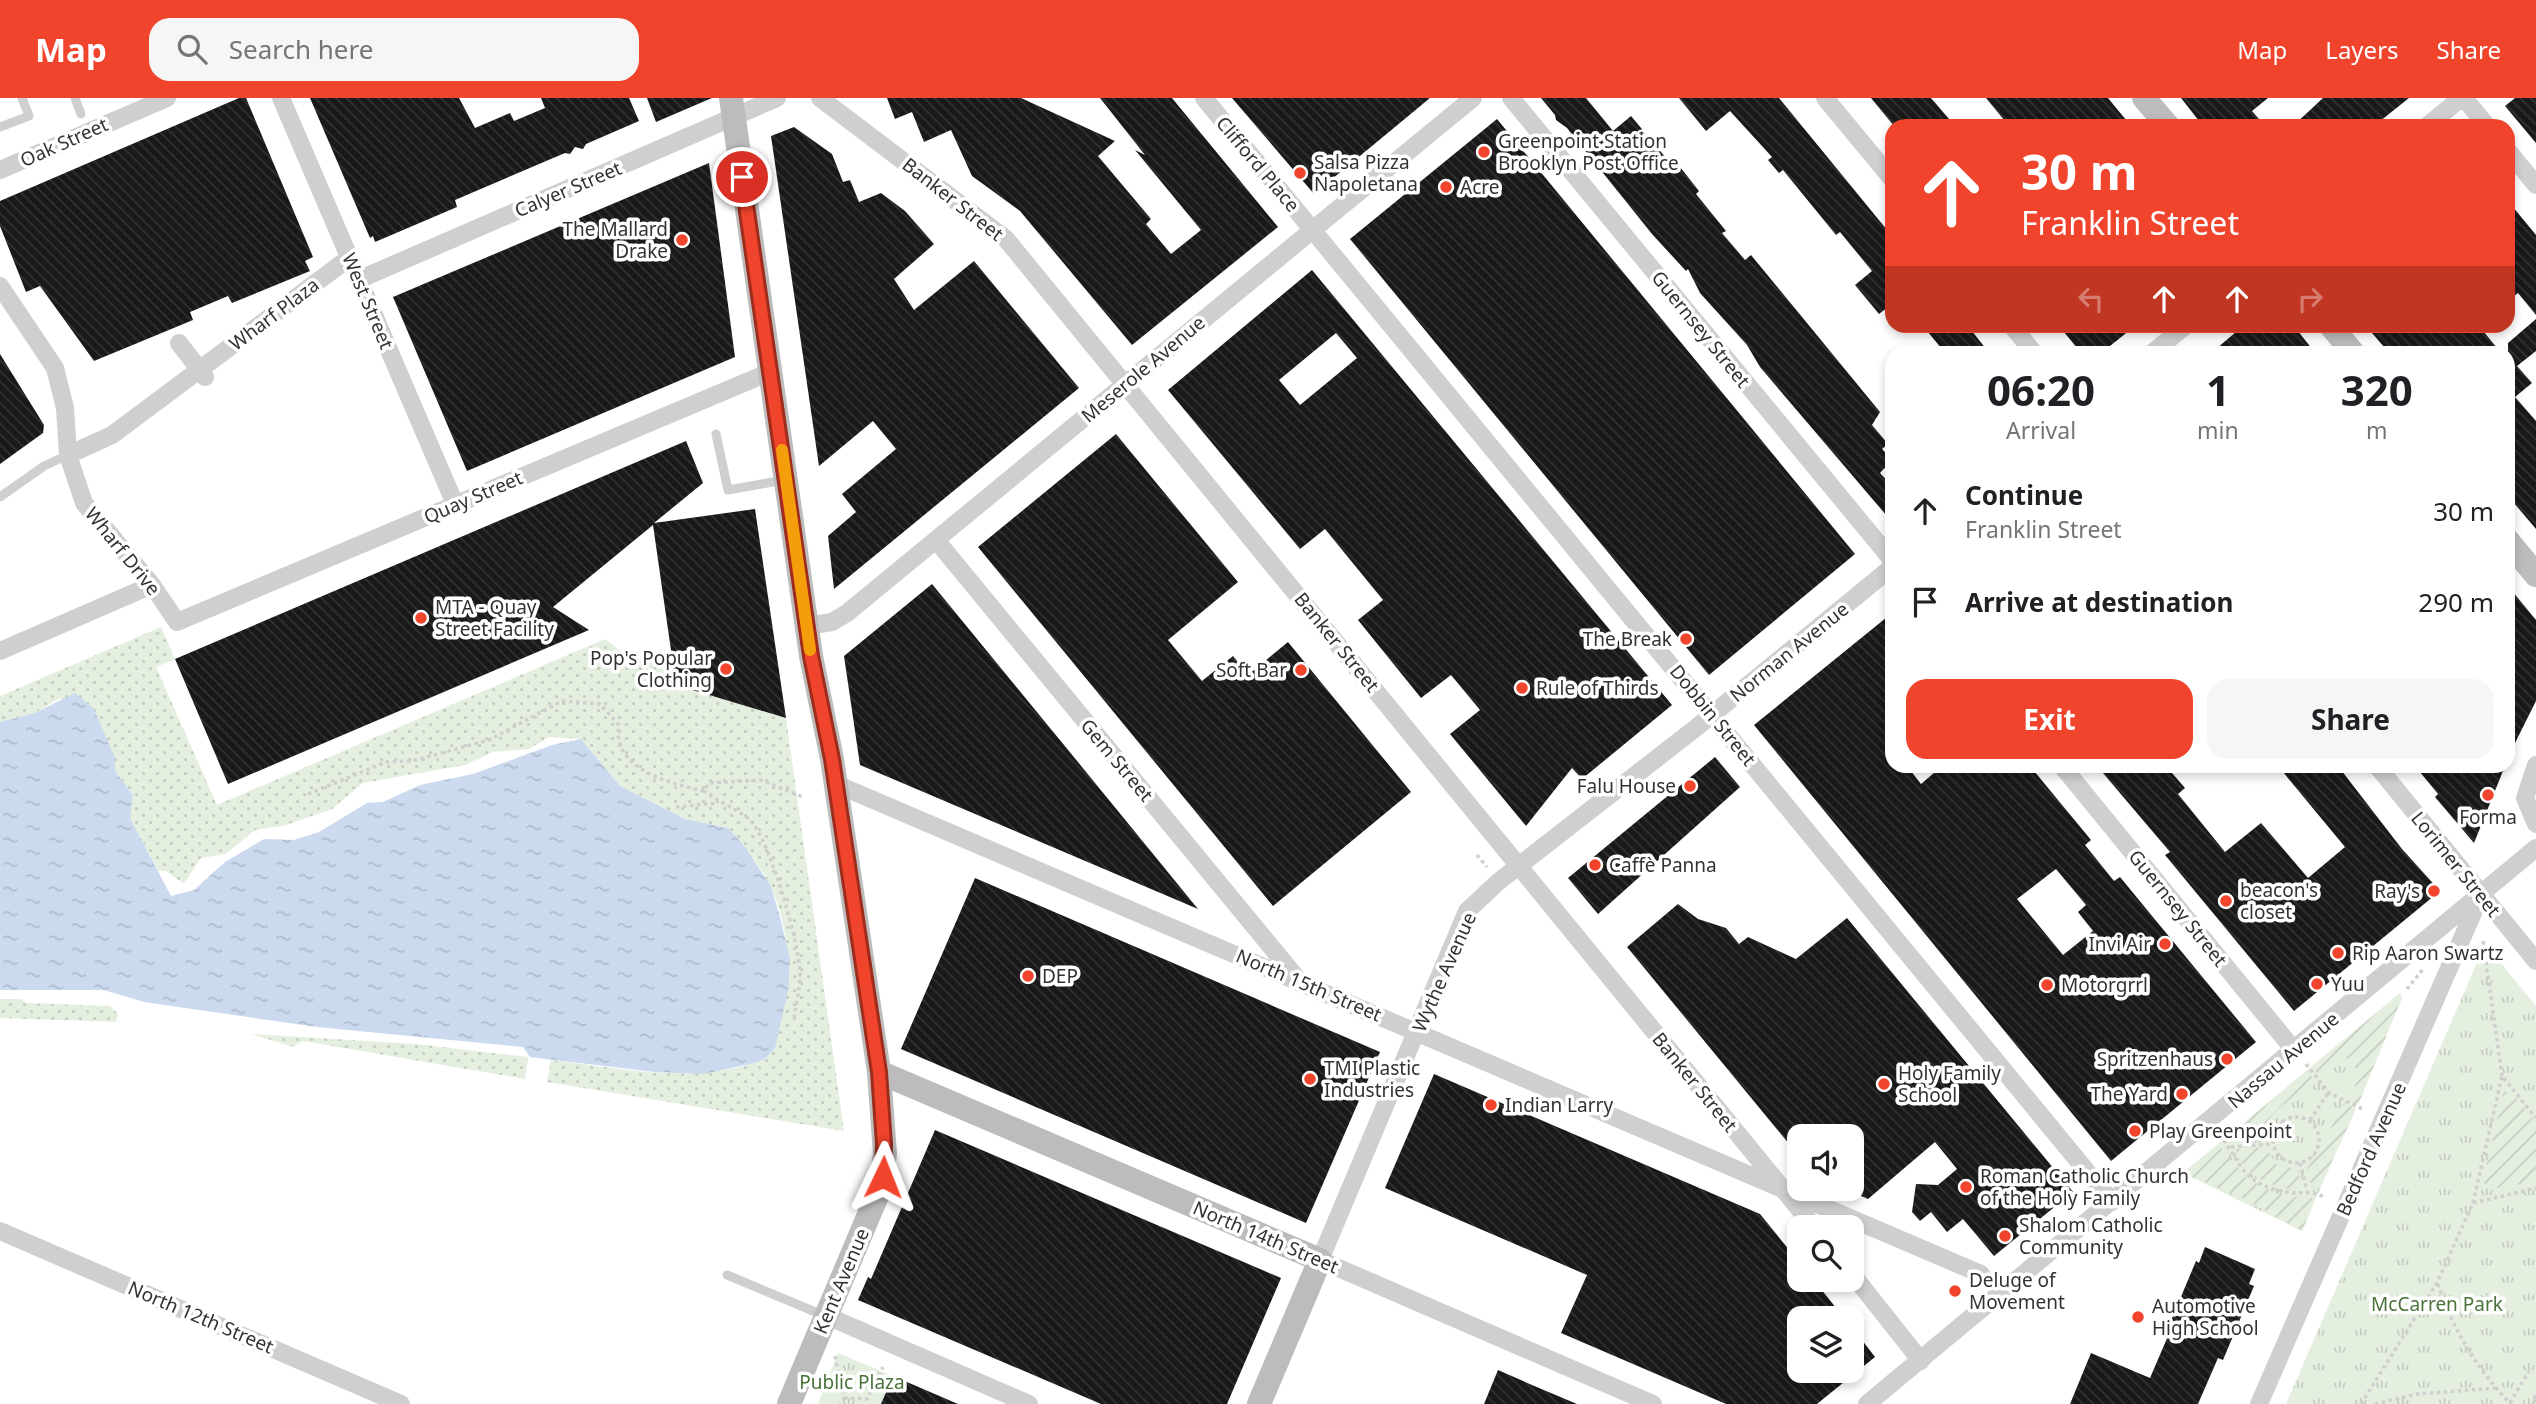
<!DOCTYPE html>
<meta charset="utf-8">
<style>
:root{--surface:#fff;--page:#f6f6f6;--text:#202124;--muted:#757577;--accent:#f1442c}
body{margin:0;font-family:"Noto Sans",sans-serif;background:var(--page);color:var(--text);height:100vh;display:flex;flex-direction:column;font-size:26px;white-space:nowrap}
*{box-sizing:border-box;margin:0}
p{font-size:23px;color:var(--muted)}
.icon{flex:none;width:38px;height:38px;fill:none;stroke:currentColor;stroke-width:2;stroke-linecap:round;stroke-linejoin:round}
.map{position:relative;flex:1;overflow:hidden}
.sheet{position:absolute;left:1885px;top:248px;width:630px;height:427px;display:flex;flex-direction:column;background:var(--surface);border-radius:21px;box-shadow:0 4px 10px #0003}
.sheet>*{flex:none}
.banner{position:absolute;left:1885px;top:21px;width:630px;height:214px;border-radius:21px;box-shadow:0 4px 10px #0003;background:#f1442c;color:#fff;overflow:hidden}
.tools{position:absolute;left:1787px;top:1026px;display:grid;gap:14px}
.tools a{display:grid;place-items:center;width:77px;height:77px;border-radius:14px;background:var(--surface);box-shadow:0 4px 10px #0003;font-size:35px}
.pin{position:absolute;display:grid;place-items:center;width:60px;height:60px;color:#fff;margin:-30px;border:4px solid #fff;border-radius:50%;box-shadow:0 2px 7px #0007}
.me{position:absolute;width:77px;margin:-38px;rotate:2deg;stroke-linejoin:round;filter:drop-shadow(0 0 5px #0008)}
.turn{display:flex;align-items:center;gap:24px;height:147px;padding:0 21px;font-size:32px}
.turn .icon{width:91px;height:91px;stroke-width:2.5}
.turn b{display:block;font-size:49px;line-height:60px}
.lanes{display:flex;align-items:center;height:66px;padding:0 21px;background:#0003;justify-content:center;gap:35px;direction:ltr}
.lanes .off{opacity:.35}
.eta{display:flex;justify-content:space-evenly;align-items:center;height:119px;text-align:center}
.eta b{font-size:42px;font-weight:700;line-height:49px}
.primary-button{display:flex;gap:14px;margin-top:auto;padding:14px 21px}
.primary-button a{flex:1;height:80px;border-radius:21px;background:var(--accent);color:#fff;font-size:28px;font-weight:700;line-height:80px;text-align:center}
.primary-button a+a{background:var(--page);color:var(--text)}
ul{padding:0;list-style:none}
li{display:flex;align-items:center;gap:21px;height:91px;padding:0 21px}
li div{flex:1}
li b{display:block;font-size:26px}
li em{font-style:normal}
header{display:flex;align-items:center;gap:42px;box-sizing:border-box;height:98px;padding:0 35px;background:var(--accent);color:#fff}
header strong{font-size:33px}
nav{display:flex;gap:38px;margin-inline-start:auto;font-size:24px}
.search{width:490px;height:63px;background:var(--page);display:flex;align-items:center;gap:18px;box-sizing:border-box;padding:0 24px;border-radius:21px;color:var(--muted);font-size:26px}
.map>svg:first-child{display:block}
</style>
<header>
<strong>Map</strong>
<div class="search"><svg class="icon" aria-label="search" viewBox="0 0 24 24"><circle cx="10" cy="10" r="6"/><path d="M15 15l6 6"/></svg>Search here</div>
<nav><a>Map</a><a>Layers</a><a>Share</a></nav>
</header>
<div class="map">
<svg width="2536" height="1306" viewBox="0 0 2536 1306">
<defs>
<pattern id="grass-dots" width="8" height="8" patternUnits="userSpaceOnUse" patternTransform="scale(1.75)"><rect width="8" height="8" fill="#e5efe0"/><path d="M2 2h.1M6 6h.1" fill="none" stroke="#c5cdc1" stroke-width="1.8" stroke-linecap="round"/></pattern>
<pattern id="park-tufts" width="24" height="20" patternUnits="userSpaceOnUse" patternTransform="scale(1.75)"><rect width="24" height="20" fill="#e5efe0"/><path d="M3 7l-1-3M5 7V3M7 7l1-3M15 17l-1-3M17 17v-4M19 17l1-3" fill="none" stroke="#c5cdc1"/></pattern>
<pattern id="garden-furrows" width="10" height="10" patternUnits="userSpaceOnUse" patternTransform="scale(1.75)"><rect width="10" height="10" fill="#e5efe0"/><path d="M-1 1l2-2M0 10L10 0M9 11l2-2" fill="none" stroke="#c5cdc1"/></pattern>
<pattern id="water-ripples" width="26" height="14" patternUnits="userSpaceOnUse" patternTransform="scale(1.75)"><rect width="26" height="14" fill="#cbdaef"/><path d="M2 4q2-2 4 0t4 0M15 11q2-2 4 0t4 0" fill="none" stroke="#afbccd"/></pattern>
<pattern id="building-back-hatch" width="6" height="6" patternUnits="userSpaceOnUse" patternTransform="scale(1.75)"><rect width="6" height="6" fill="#191919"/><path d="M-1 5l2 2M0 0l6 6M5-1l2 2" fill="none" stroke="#323232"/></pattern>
</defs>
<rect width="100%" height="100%" fill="#fff"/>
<!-- grass -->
<path fill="url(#grass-dots)" d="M161,529L175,561L156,569L217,707L605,541L632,562L672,556L676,587L786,620L844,1033L547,984L551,962C621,970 697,988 765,961C793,908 795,847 772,791C763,769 741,748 728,730L685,721L620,688L581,641L549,639L529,651L493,654L465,667L363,685L332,711L283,728L255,732L226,756L201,760L184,786L166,773H158L130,720L133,697L115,673V660L60,600L35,615L0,624V598Z
M0,901H22L25,905L110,908L118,916L116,924L0,920Z
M252,936L416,946L528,959L525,981L303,943L293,949Z"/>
<!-- park -->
<path fill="url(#park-tufts)" d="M2485,846L2536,908V1306H2286Z
M2400,895L2402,900L2302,1133L2183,1075Z
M838,1255L893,1278L881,1306H818Z"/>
<!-- garden -->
<path fill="url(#garden-furrows)" d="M2400,895L2402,900L2358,1007L2346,1002L2349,996L2353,997L2358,978L2353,963L2347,960L2333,967L2330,964L2320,978L2312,969Z
M2307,973L2315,983C2291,1003 2270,1009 2260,1040L2235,1044L2227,1039Z
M2504,992L2514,998L2536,1025V1084L2487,1091L2483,1082Z
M2345,1005L2356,1011L2320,1090L2311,1086L2307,1071Z
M2218,1046L2231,1062L2228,1065L2237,1068L2245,1080L2288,1101L2304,1097L2315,1102L2302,1133L2242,1100L2183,1075Z
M2265,1049L2277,1067L2297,1071L2302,1086L2297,1092C2270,1089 2250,1080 2236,1056L2237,1051Z"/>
<!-- water -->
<path fill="url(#water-ripples)" d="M75,595L94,611L115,660V673L133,697L130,720L171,798L194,792L225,764L264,741L294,742L319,734L367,705L383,704L420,687L473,676L552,647L581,641L620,688L685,721L728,730L745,749L771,788L780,819L790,861L788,893L775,950L765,961L755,965L703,976L654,974L530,959L523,949L317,929L144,904L104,892H0V624L35,615Z"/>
<!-- building -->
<path fill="url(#building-back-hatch)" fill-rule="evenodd" d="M239,0H246L313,159L305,163L310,173L232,205L228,198L190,214L193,222L94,263L40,188L26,194L0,128V103Z
M310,0H459L475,30L510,15L514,23L545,10L541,0H629L639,23L586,46L583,51L575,49L570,56L565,55L455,102L457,109L375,144L373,138L370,140Z
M647,0H712L656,24Z
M887,0H1021L1115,43L1098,58L1151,121L1146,126L1171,156L1201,132L1135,52L1145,57L1100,0H1172L1278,129L1132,247L1020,113L972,78L951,32L924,44L912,14L895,21Z
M1232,0H1430L1314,96Z
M1541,0H1586L1613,33L1631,18L1672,67L1676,64L1699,93L1696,96L1726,133L1722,135L1745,162L1751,157L1880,314L1872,327L1888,346L1882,351L1892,362L1880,375L1892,388V424L1760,269L1747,247L1700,195L1688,171L1686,173L1652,136L1567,30L1556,22L1555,17Z
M1679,0H1779L1892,138V206L1879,216L1855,187L1872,173L1840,134L1836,137L1783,72L1779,75L1768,62L1772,59L1730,13L1706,33Z
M1871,0H1931L1955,28H1894Z
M1986,0H2108L2131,28H2009Z
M2181,0H2268L2252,13L2265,28H2203Z
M2323,0H2409L2374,28H2293Z
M2515,0H2536V45L2505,8Z
M1497,21L1855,456L1709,577L1350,141Z
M794,29L832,56L843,84L850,82L859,104L881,95L905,113L934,146L894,181L914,212L974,163L1079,290L834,491L828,438L856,414L842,396L896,351L873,323L819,368L771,38Z
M709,65L735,259L467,373L393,199Z
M2508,103L2536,137V217L2518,195L2508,203Z
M1312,172L1672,607L1582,681L1572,670L1526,728L1450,636L1480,612L1451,577L1421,600L1358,522L1383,502L1325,431L1300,451L1168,292ZM1336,235L1357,260L1300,307L1279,282Z
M2536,221V253L2517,268L2532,285L2515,299L2536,323V431L2508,398V245Z
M1923,228H1968L1990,256H1946Z
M2059,228H2135L2100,256H2082Z
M2243,228H2294L2316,256H2210Z
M2366,228H2479L2502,256H2390Z
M0,256L44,327L43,335L0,366Z
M1116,336L1238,484L1168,542L1202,583L1233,558L1248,577L1288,544L1411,694L1273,808L978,449Z
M686,343L703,385L654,425L755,411L786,620L676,587L653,427L553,509L589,532L228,686L175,561Z
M932,486L1073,658L1198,811L860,667L844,558Z
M2508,488L2536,522V603L2508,659Z
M1892,515V668H1907L1921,686L1942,668H2030L2091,742L2085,747L2114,783L2120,779L2256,944L2111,1063L1754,627ZM2056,771L2086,807L2078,814L2093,833L2063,857L2017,801Z
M1715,659L1740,689L1598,816L1568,780Z
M2097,668H2166L2185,690L2178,696L2225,754L2261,725L2308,780L2345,749L2278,668H2338L2402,751L2440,793L2294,913L2165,757L2170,754Z
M2415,668H2505L2474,745L2435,699L2438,696Z
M975,780L1380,954L1306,1125L901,951Z
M1678,806L1698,821L1726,830L1739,846L1748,839L1796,861L1847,820L2073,1094L1994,1158L1963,1121L1947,1134L1931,1114L1920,1123L1912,1114L1916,1086L1938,1087L1957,1071L1935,1044L1868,1101L1852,1094V1038H1799V1058L1627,849Z
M1434,976L1760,1116L1799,1164V1181H1813L1844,1220H1799V1272H1852V1229L1875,1259L1817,1306H1726L1561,1235L1587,1177L1385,1090Z
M935,1032L1281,1180L1227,1306H1101L858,1202L868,1179L871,1181Z
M2205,1149L2255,1171L2249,1186L2254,1188L2223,1262L2218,1260L2198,1306H2070L2091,1255L2150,1280L2168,1238L2165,1237L2196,1163L2199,1165Z
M1498,1272L1532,1287L1577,1306H1484Z
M893,1278L958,1306H881Z"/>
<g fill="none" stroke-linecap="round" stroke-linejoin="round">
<!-- path -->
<path stroke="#cfcfcf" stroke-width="3.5" stroke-dasharray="3.5 3.5" stroke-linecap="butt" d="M308,696L386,664L412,663L489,642L562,603L600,606L619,627C611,671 671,686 704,693
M676,709L718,705
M1477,757L1487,769
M2483,843L2502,978
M2407,891L2423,871
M794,920C796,906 800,891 800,876C800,848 770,742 750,722C746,717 713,700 704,693L709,685L761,682L803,699
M2306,966L2329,995L2362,1011
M2273 1042a23 23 0 1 1 46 0a23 23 0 1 1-46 0Z
M2310,1022L2328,995
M2220,1036C2241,1067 2244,1087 2287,1094C2302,1097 2307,1091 2324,1099
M2231,1049L2273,1046
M2300,1065L2307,1092
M2473,1105L2502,978L2536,1020
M2438,1186C2452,1230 2478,1273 2511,1306
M835,1258L844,1300L840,1306
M2536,1298L2532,1301L2536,1304
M844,1300L867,1301L883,1269
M2510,1305L2529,1273
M2361,1306L2437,1185L2473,1105L2536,1090
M2375,1306L2417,1296L2496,1290"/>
<!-- lane -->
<path stroke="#cfcfcf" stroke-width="9" d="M75,0L81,16
M0,29L29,18L22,0
M716,336L728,392L784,382
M0,399L44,368L68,357
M727,1177L825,1218"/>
<!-- street -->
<path stroke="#cfcfcf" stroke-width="18" d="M281,0L455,406
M820,0L1006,141L1814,1129
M1204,0L2112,1104
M1511,0L1892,462
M1825,0L1892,81
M2464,0L2487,28
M2427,28L2461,0
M2508,53L2536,87
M0,72L167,0
M358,182L777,0
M0,188L55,270L65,310L68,357L84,405L152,487L177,524L770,274
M2012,228L2035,256
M179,245L205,279
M2151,256L2185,228
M68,357L112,337L349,160
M936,442L1296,879
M807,528L832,524L847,515L1473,0
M0,553L152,487
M2536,667L2525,700L2536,726
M2062,668L2294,952
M2377,668L2536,863
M836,686L1981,1176
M0,1133L401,1306
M1852,1176L1921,1263
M827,1218L1029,1306
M1653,1306L1320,1162L1467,813L1498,784L1697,629L1892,469
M1867,1306L2536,750
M2259,1306L2480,799"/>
<!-- secondary -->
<path stroke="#bcbcbc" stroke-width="24" d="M731,0L811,558L832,661L879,974L885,1056L879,1093L789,1306
M2144,0L2168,28
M2331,228L2354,256
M2508,443L2536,477
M879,974L1320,1162L1259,1306"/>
</g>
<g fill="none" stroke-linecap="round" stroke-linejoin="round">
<!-- route casing -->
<g stroke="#9d2c1d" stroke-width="18">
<path id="route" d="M742,79L811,558L832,661L879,974L884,1046L883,1079"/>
</g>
<!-- route -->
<use href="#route" stroke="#f1442c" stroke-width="12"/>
<!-- slow -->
<path stroke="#f59e0b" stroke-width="12" d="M782,352L810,552"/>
</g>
<!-- markers -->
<g fill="#f1442c" stroke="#fff" stroke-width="2.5">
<circle cx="1484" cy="54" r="7"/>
<circle cx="1300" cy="75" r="7"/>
<circle cx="1446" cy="89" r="7"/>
<circle cx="682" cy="142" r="7"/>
<circle cx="421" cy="520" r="7"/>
<circle cx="1686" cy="541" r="7"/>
<circle cx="726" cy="571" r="7"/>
<circle cx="1301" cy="572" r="7"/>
<circle cx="1522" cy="590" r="7"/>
<circle cx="1690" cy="688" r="7"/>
<circle cx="2488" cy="697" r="7"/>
<circle cx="1595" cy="767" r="7"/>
<circle cx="2434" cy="793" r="7"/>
<circle cx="2226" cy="803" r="7"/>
<circle cx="2165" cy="846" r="7"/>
<circle cx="2338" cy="855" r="7"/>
<circle cx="1028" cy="878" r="7"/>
<circle cx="2317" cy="886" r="7"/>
<circle cx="2047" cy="887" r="7"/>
<circle cx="2227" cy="961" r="7"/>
<circle cx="1310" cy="981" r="7"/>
<circle cx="1884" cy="986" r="7"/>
<circle cx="2182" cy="996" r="7"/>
<circle cx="1491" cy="1007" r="7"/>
<circle cx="2135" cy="1033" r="7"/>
<circle cx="1966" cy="1089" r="7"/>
<circle cx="2005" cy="1138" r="7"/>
<circle cx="1955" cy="1193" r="7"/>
<circle cx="2138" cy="1219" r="7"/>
</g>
<g text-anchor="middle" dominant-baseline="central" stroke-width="7" stroke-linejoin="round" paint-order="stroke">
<!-- poi labels -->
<g font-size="19" fill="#323232" stroke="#fff" text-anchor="start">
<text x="1498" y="43">Greenpoint Station<tspan x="1498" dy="22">Brooklyn Post Office</tspan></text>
<text x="1314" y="64">Salsa Pizza<tspan x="1314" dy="22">Napoletana</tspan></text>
<text x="1460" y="89">Acre</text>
<text x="668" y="131" text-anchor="end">The Mallard<tspan x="668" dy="22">Drake</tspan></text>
<text x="435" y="509">MTA - Quay<tspan x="435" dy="22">Street Facility</tspan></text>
<text x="1672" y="541" text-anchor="end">The Break</text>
<text x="712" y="560" text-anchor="end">Pop's Popular<tspan x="712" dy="22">Clothing</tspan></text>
<text x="1287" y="572" text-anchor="end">Soft Bar</text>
<text x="1536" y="590">Rule of Thirds</text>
<text x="1676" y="688" text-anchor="end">Falu House</text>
<text x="2488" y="719" text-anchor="middle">Forma</text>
<text x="1609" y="767">Caffè Panna</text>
<text x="2240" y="792">beacon's<tspan x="2240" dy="22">closet</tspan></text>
<text x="2420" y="793" text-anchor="end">Ray's</text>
<text x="2151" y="846" text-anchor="end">Invi Air</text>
<text x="2352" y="855">Rip Aaron Swartz</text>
<text x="1042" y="878">DEP</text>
<text x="2331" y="886">Yuu</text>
<text x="2061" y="887">Motorgrrl</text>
<text x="2213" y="961" text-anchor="end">Spritzenhaus</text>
<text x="1324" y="970">TMI Plastic<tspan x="1324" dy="22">Industries</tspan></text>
<text x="1898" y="975">Holy Family<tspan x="1898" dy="22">School</tspan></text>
<text x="2168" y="996" text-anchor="end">The Yard</text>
<text x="1505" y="1007">Indian Larry</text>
<text x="2149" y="1033">Play Greenpoint</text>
<text x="1980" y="1078">Roman Catholic Church<tspan x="1980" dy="22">of the Holy Family</tspan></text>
<text x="2019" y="1127">Shalom Catholic<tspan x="2019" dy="22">Community</tspan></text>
<text x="1969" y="1182">Deluge of<tspan x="1969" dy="22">Movement</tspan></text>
<text x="2152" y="1208">Automotive<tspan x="2152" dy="22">High School</tspan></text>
</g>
<!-- street labels -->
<g font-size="19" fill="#323232" stroke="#fff">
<text transform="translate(64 44) rotate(-24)">Oak Street</text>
<text transform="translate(1258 66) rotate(50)">Clifford Place</text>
<text transform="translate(568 91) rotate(-23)">Calyer Street</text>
<text transform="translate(953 101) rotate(38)">Banker Street</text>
<text transform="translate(368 203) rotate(67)">West Street</text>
<text transform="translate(274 216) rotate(-37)">Wharf Plaza</text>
<text transform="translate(1701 231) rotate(51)">Guernsey Street</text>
<text transform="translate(1143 271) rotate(-40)">Meserole Avenue</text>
<text transform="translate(473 399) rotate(-23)">Quay Street</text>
<text transform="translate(123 453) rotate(51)">Wharf Drive</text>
<text transform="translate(1337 544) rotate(51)">Banker Street</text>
<text transform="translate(1789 554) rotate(-39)">Norman Avenue</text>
<text transform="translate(1713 617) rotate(51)">Dobbin Street</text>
<text transform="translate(1117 662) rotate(50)">Gem Street</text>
<text transform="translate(2456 766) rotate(51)">Lorimer Street</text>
<text transform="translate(2178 810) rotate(51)">Guernsey Street</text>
<text transform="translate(1444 874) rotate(-66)">Wythe Avenue</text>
<text transform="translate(1309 887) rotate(23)">North 15th Street</text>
<text transform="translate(2283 962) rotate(-40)">Nassau Avenue</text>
<text transform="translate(1695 984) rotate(51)">Banker Street</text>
<text transform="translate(2371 1051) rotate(-66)">Bedford Avenue</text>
<text transform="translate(1266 1139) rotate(23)">North 14th Street</text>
<text transform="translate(841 1183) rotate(-67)">Kent Avenue</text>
<text transform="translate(201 1219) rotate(23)">North 12th Street</text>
</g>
<!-- park labels -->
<g font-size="19" fill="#4a723b" stroke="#fff">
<text x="2437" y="1206">McCarren Park</text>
<text x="852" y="1284">Public Plaza</text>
</g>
</g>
</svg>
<div class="tools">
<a><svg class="icon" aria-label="sound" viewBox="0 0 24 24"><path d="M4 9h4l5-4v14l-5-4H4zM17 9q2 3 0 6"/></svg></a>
<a><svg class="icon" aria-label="search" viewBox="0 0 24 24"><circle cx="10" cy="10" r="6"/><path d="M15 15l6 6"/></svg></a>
<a><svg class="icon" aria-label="layers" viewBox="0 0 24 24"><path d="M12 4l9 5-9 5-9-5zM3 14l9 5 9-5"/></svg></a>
</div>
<div class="pin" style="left:742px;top:79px;background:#d93025"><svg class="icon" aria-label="arrive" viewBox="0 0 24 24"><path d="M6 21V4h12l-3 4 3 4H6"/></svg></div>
<svg class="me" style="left:883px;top:1079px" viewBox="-20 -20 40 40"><path d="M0-17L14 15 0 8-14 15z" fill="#f1442c" stroke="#fff" stroke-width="4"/></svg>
<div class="banner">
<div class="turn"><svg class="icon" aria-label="ahead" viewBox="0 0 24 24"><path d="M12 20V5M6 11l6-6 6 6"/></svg><div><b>30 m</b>Franklin Street</div></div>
<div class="lanes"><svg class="icon off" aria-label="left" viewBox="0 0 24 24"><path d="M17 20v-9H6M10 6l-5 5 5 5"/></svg><svg class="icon" aria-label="ahead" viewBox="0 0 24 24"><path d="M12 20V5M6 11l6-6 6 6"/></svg><svg class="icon" aria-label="ahead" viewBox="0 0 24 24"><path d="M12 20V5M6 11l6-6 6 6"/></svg><svg class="icon off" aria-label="right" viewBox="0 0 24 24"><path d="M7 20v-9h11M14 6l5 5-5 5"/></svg></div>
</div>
<section class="sheet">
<div class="eta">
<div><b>06:20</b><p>Arrival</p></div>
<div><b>1</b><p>min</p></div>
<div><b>320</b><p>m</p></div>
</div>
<ul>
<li><svg class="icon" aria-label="ahead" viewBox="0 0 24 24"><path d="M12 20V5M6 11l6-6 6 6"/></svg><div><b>Continue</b><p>Franklin Street</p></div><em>30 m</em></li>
<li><svg class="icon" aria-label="arrive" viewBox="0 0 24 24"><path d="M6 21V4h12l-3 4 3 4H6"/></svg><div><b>Arrive at destination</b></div><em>290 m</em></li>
</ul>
<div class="primary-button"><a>Exit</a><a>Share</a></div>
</section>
</div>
